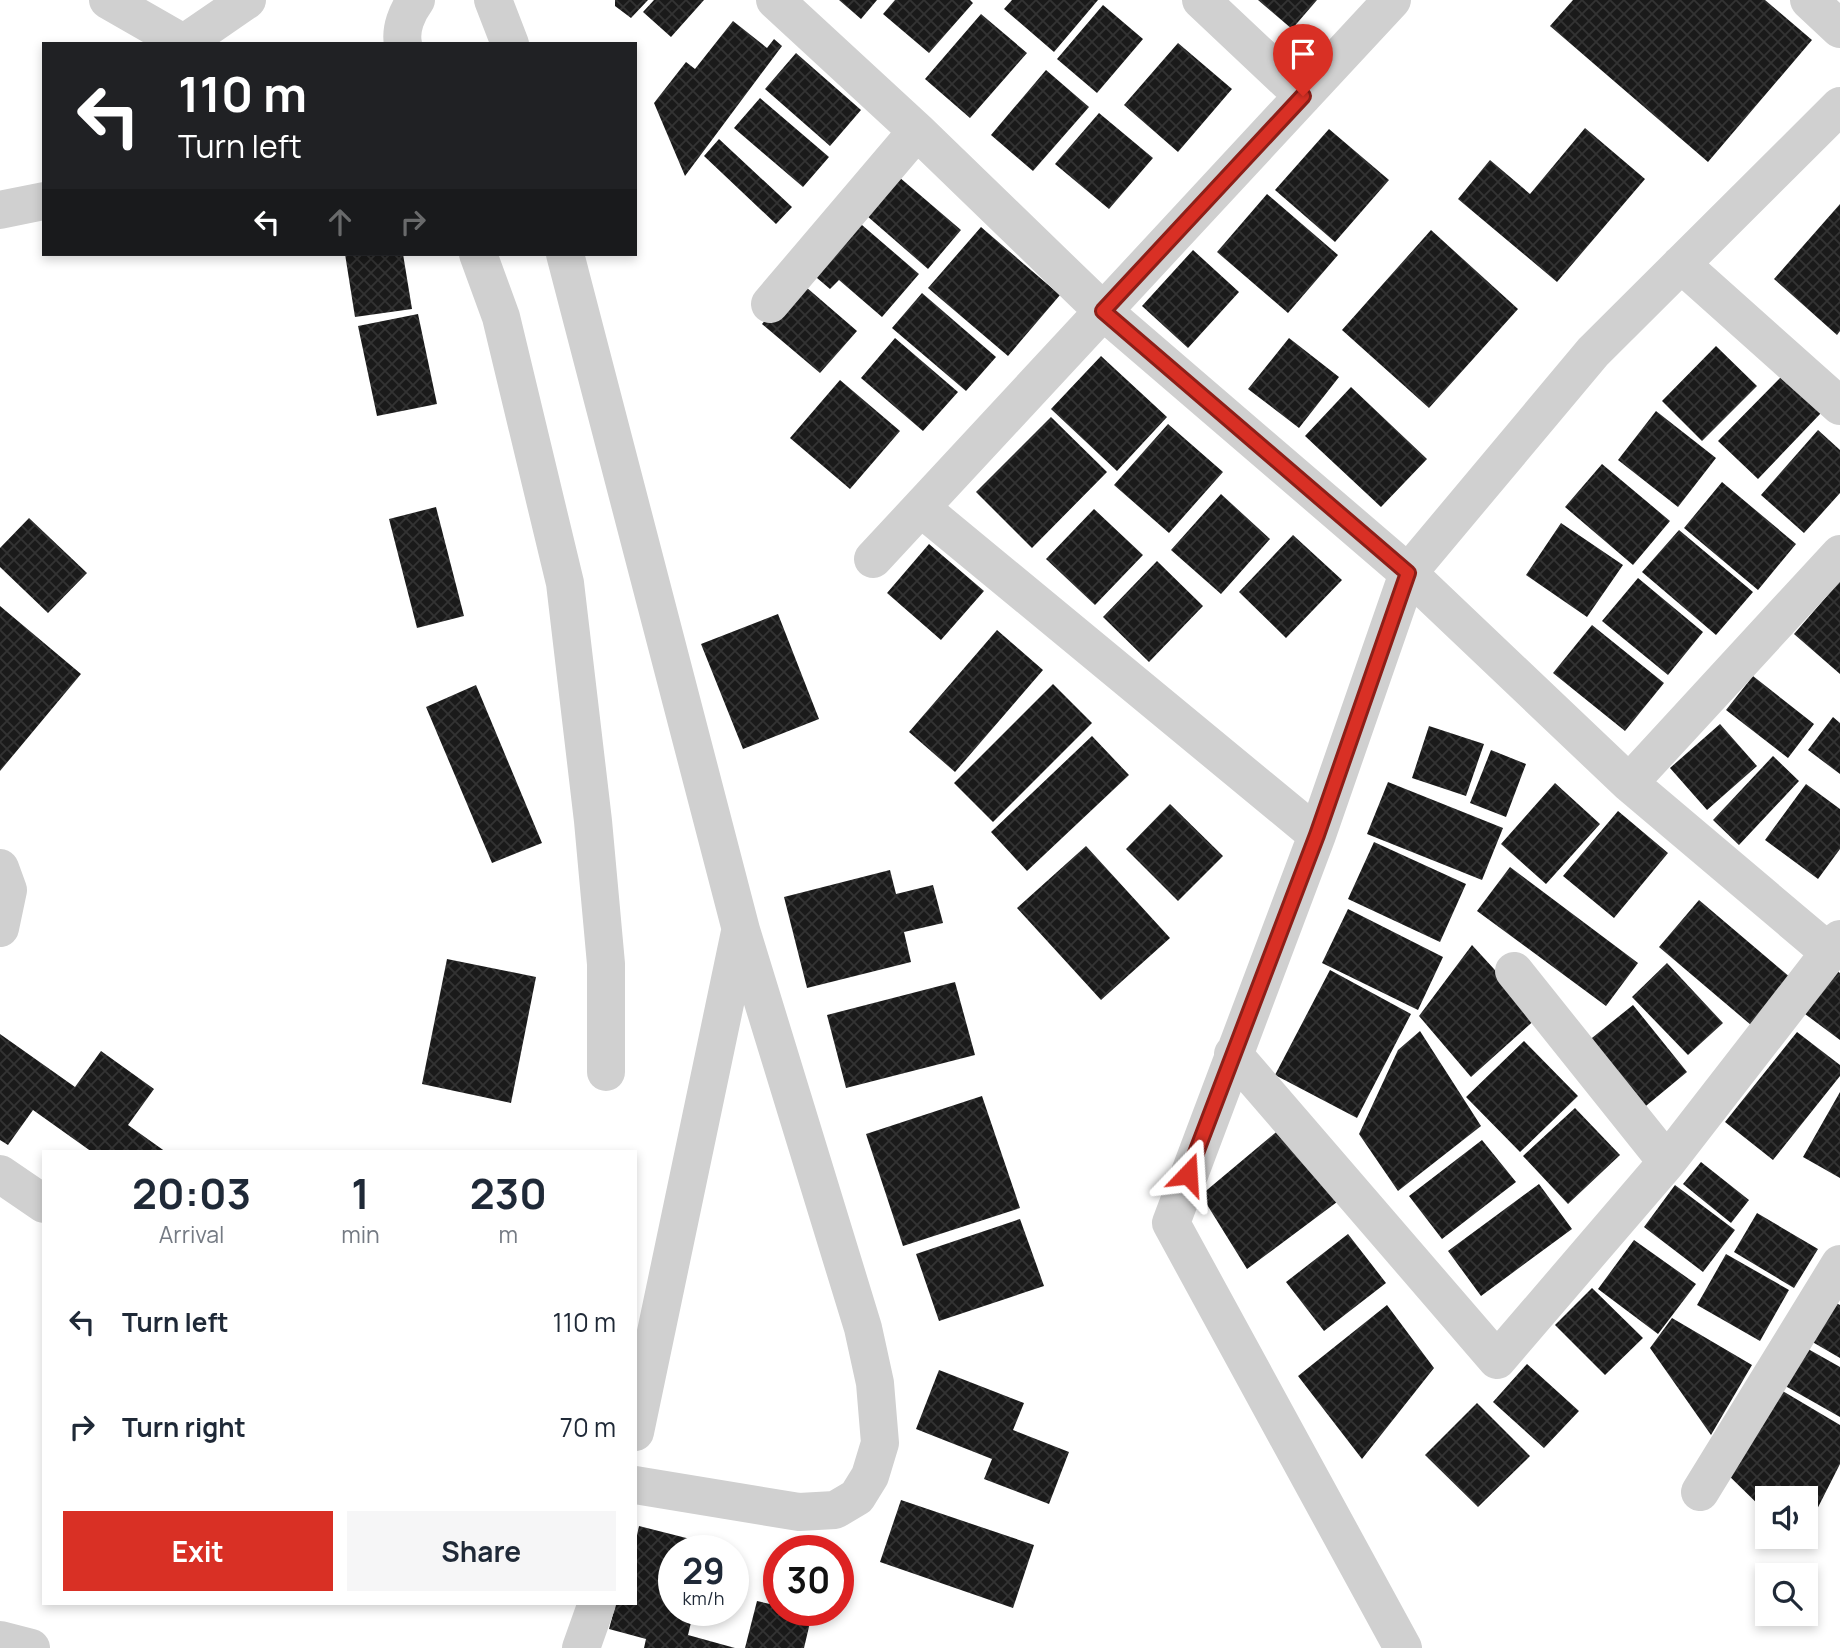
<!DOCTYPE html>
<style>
:root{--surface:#fff;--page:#f6f6f7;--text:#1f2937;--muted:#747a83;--accent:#d93025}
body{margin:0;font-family:Manrope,sans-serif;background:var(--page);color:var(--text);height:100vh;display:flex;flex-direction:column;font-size:26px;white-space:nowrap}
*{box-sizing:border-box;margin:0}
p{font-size:23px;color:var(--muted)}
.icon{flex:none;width:38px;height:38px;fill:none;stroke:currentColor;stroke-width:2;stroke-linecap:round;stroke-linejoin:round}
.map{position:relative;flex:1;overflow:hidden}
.drawer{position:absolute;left:42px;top:1150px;width:595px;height:455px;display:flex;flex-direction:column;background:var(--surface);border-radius:0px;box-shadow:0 4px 10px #0003}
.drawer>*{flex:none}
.hud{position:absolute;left:42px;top:42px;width:595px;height:214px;border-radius:0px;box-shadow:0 4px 10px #0003;background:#202124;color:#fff;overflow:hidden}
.buttons{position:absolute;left:1755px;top:1486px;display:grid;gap:14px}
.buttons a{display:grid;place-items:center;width:63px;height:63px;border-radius:0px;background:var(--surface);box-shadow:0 4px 10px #0003;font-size:35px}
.speed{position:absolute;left:658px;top:1535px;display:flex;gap:14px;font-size:35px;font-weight:700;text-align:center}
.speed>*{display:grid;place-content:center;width:91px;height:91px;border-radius:50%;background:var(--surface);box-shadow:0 4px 10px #0003;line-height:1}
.speed small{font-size:18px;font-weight:400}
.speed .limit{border:10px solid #d22;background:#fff;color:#111}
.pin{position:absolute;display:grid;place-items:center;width:60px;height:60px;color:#fff;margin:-72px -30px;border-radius:50% 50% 50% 0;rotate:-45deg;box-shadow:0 0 7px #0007}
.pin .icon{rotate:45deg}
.me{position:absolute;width:77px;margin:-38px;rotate:20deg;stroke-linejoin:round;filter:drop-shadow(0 0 5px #0008)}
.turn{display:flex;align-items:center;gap:24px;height:147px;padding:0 21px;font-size:32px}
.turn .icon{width:91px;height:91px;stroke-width:2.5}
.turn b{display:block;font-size:49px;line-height:60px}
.lanes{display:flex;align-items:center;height:66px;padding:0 21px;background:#0003;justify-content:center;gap:35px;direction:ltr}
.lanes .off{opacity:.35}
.eta{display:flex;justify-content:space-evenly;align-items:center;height:119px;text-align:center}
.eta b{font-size:42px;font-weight:700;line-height:49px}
.cta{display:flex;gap:14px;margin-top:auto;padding:14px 21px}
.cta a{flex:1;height:80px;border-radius:0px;background:var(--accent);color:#fff;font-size:28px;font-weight:700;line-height:80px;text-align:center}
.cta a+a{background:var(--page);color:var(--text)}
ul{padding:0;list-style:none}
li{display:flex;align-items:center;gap:21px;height:105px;padding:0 21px}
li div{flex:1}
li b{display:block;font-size:26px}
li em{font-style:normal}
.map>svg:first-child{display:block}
</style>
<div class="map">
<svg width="1840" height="1648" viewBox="0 0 1840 1648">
<defs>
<pattern id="building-cross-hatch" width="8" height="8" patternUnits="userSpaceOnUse" patternTransform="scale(1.75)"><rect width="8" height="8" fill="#1a1a1a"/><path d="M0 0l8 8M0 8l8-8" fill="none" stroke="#333"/></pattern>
</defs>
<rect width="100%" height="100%" fill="#fff"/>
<!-- building -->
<path fill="url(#building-cross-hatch)" d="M615,0H648L631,18L615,6Z
M654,0H704L671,37L643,12Z
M839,0H877L861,19Z
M895,0H970L973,3L929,53L883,14Z
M1012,0H1098L1054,52L1004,9Z
M1258,0H1317L1292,29Z
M1573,0H1765L1812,40L1708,162L1550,26Z
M1103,5L1143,39L1097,93L1057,59Z
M981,14L1027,53L970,118L925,79Z
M733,21L767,48L774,39L782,46L685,176L654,103L686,62L695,69Z
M1178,43L1232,89L1178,152L1124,105Z
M796,53L861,110L830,146L765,89Z
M1046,70L1089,107L1033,171L991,135Z
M760,98L829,157L803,187L734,128Z
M1099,113L1153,158L1109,209L1055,164Z
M1585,128L1645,179L1557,282L1458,199L1490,160L1530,194Z
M1329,129L1389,180L1335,242L1275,190Z
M719,139L792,207L776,224L704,156Z
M892,171L961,230L928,269L859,209Z
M1267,194L1338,255L1288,313L1217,252Z
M1840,204V331L1837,335L1774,279Z
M855,219L919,274L882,317L839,280L830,289L810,272Z
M981,227L1060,295L1008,356L928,288Z
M1431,230L1518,309L1429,408L1342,330Z
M1193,250L1239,292L1188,348L1142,306Z
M345,254H403L412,309L355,317Z
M799,281L857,331L820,373L762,324Z
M922,293L996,357L966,391L892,328Z
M418,314L437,404L377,416L358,326Z
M895,338L958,392L923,431L861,378Z
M1289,338L1339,377L1299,428L1248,389Z
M1716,346L1757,386L1702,441L1662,401Z
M1101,356L1167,417L1117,471L1051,409Z
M1782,376L1821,413L1758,479L1718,441Z
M840,380L900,431L850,489L790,438Z
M1351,387L1427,459L1381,507L1305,436Z
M1656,411L1716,458L1678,507L1618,460Z
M1051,417L1107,472L1032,548L976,492Z
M1168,424L1223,472L1169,533L1114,485Z
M1818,430L1840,450V493L1804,533L1761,495Z
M1602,464L1670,521L1633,565L1565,507Z
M1722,482L1796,544L1758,590L1684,528Z
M1221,494L1270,539L1221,594L1171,550Z
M436,507L464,616L417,628L389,519Z
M1094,509L1143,555L1095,605L1046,559Z
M29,518L87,573L48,613L0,567V548Z
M1561,523L1623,565L1587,617L1526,575Z
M1679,530L1753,592L1716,635L1642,572Z
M1293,535L1342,580L1286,638L1239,592Z
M929,544L984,591L941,640L887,593Z
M1157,561L1203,606L1149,662L1103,617Z
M1638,578L1703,632L1668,675L1602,621Z
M1840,581V674L1794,634Z
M0,606L81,674L0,771Z
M778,614L819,719L743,749L701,644Z
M1592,625L1664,683L1625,731L1553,673Z
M997,630L1043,670L955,772L909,732Z
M1753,676L1814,724L1788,758L1726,710Z
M1053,684L1092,723L993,822L954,783Z
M476,685L542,843L492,863L426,707Z
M1833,717L1840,723V774L1808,750Z
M1720,724L1757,766L1707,810L1670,768Z
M1429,726L1484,744L1466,796L1412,778Z
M1092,736L1129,775L1027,871L991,832Z
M1491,750L1526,764L1506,817L1470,803Z
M1773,756L1799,781L1739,845L1713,820Z
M1388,782L1503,828L1482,880L1367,834Z
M1555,783L1600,824L1546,884L1501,844Z
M1806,784L1840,809V849L1818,879L1765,840Z
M1170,804L1223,856L1178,901L1126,849Z
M1618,811L1668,853L1614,918L1563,876Z
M1374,842L1466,884L1440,942L1348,899Z
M1086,846L1170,938L1101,1000L1017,908Z
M1510,867L1638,963L1606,1006L1477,911Z
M890,870L896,894L933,885L943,923L904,932L911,962L807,988L784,897Z
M1699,900L1791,978L1751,1025L1659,947Z
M1348,909L1443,957L1418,1010L1322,963Z
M1472,945L1538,1017L1471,1077L1419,1016Z
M447,959L536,977L511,1103L422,1084Z
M1667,963L1723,1023L1688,1055L1632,997Z
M1330,970L1411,1014L1357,1118L1275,1075Z
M1837,971L1840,973V1040L1805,1014Z
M955,982L975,1055L846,1088L827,1015Z
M1633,1005L1687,1072L1641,1110L1587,1042Z
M1420,1031L1481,1126L1398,1191L1359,1134L1398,1050Z
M1797,1032L1840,1065V1076L1773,1160L1725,1122Z
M0,1034L75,1087L101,1051L154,1089L128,1125L166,1152H92L33,1110L8,1145L0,1140Z
M1524,1041L1578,1096L1520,1152L1466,1097Z
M1840,1092V1178L1803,1157Z
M982,1096L1020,1208L903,1246L866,1134Z
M1575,1108L1620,1155L1568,1204L1523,1156Z
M1281,1128L1337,1202L1247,1269L1201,1195Z
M1482,1140L1516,1182L1442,1239L1409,1196Z
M1701,1162L1749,1200L1731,1223L1683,1184Z
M1539,1184L1572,1229L1481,1296L1448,1251Z
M1675,1185L1735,1230L1703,1272L1644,1227Z
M1757,1213L1818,1249L1794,1288L1734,1252Z
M1020,1219L1044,1286L939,1321L916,1254Z
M1348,1234L1386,1283L1324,1331L1286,1282Z
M1634,1240L1696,1284L1658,1334L1598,1289Z
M1726,1254L1789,1290L1760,1341L1697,1305Z
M1592,1288L1643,1338L1605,1375L1555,1325Z
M1832,1301L1840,1305V1358L1809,1340Z
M1387,1305L1434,1368L1362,1459L1298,1376Z
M1672,1318L1752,1365L1711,1435L1650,1348Z
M1801,1345L1840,1367V1417L1780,1383Z
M1527,1364L1579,1411L1544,1448L1493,1402Z
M939,1370L1024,1403L1013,1430L1069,1452L1049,1504L984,1479L992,1459L916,1429Z
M1774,1386L1840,1425V1464L1806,1531V1498H1768V1514L1723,1470Z
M1477,1403L1530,1456L1478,1507L1425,1455Z
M901,1500L1034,1545L1013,1608L880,1562Z
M639,1526L710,1544L709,1550H674V1610H694L688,1635L735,1648H644L646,1639L609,1629L616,1603H635V1544Z
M757,1601L779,1606V1610H796L812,1614L804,1648H745Z"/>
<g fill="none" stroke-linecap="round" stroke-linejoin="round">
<!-- street -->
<path stroke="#d0d0d0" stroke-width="38" d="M108,0L183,43
M493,0L510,44
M775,0L917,131L1103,311L1408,573L1629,783L1830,953
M1201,0L1303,96
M1809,0L1840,29
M183,44L247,0
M403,44C400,29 407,12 416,0
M0,210L44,201
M478,254L501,317L565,583L593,821L606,964V1072
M565,254L741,930L863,1328L875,1383L880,1443L870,1476L857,1497L835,1510L799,1512L635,1485
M1681,264L1840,406
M770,304L917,131
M921,508L1317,835
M873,559L1392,0
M1629,783L1840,554
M0,868L8,890L0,928
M1514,971L1667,1162
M1233,1054L1497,1360L1667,1162L1840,939
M0,1174L44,1204
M635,1432L740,932
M1700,1492L1840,1264
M0,1640L31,1648
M581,1648L597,1603
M1403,1648L1171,1223L1317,835L1408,573L1593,352L1840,106"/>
</g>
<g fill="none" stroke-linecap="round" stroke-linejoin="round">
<!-- route casing -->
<g stroke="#8d1f18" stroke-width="18">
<path id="route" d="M1188,1174L1317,835L1408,573L1103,311L1303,96"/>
</g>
<!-- route -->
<use href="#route" stroke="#d93025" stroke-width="12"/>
</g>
</svg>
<div class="buttons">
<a><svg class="icon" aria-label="sound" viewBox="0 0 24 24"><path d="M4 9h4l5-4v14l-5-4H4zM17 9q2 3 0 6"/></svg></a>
<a><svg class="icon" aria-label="search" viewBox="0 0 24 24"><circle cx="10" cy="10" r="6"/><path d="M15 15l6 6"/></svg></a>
</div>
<div class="speed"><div>29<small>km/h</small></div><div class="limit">30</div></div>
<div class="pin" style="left:1303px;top:96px;background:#d93025"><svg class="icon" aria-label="arrive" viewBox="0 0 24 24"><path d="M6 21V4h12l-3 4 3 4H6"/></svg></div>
<svg class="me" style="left:1188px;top:1174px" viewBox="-20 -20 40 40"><path d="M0-17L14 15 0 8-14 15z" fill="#d93025" stroke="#fff" stroke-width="4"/></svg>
<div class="hud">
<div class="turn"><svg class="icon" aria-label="left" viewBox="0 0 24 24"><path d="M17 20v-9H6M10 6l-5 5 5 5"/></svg><div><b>110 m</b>Turn left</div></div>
<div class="lanes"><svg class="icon" aria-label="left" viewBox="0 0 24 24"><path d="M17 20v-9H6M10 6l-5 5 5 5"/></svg><svg class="icon off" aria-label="ahead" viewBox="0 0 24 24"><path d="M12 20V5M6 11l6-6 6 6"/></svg><svg class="icon off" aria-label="right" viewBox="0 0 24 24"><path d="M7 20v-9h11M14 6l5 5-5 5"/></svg></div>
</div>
<section class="drawer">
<div class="eta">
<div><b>20:03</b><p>Arrival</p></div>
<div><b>1</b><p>min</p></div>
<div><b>230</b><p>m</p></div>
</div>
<ul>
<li><svg class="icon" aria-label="left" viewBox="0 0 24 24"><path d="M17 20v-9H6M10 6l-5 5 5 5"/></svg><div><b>Turn left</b></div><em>110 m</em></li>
<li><svg class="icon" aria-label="right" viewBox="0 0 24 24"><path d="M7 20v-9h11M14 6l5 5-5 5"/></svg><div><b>Turn right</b></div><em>70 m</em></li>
</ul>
<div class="cta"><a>Exit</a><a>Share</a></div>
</section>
</div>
